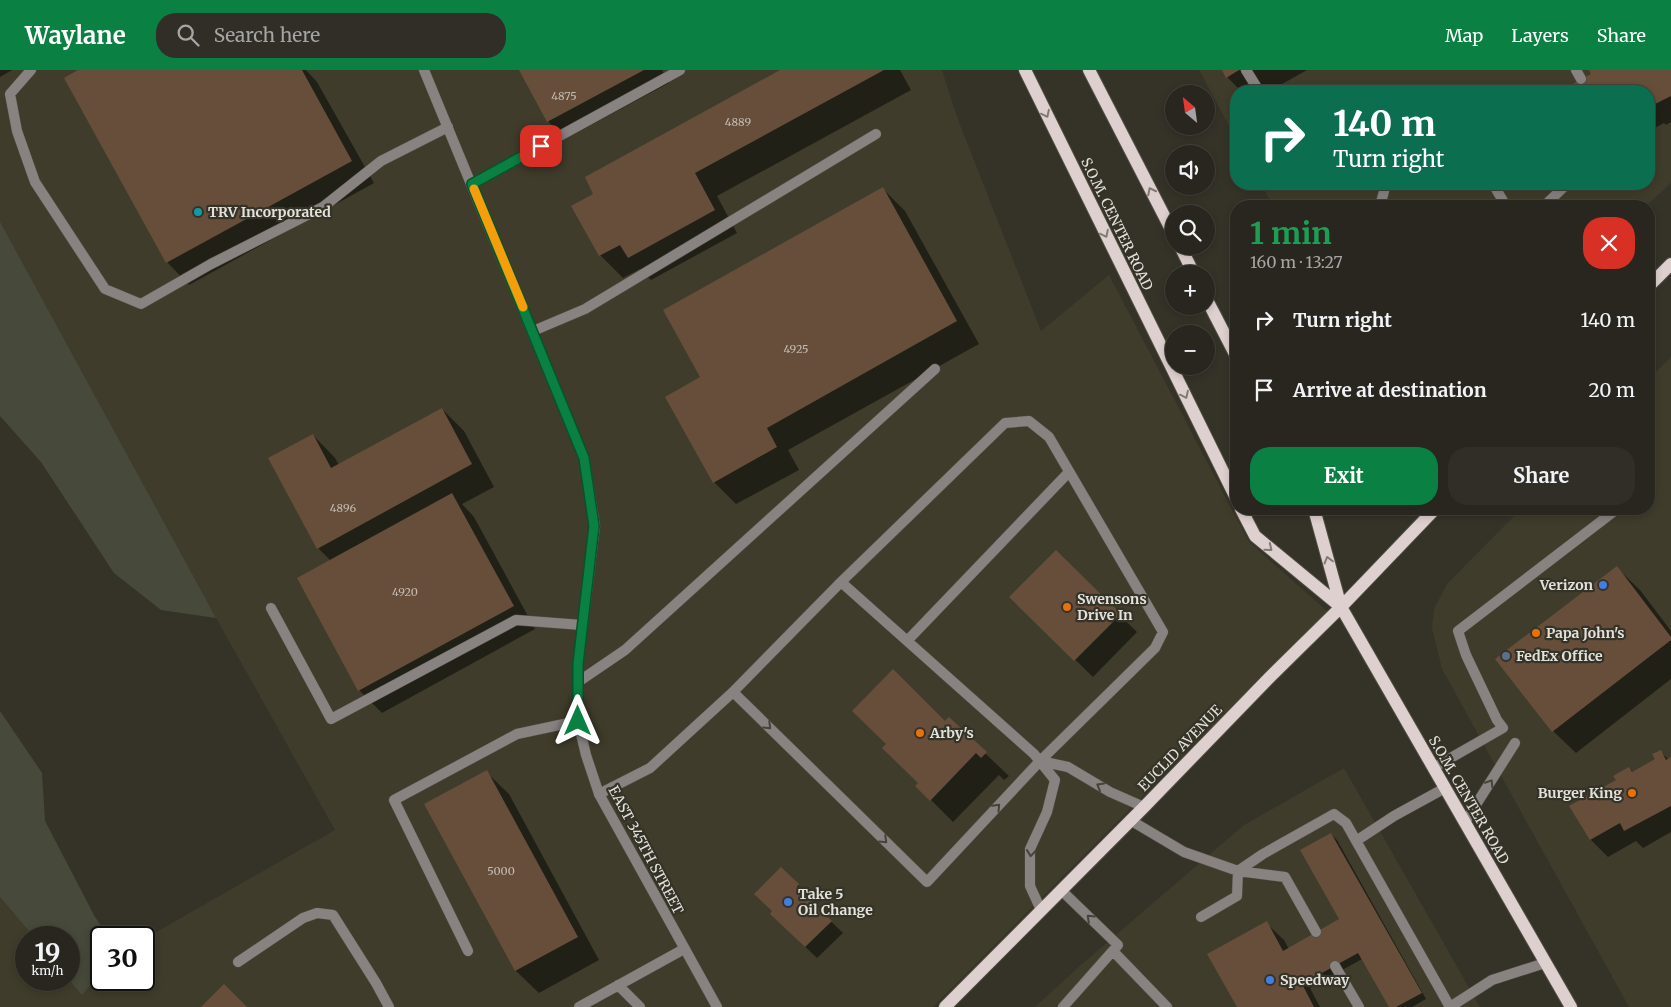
<!DOCTYPE html>
<meta charset="utf-8">
<style>
:root{--surface:#28261e;--page:#302e27;--text:#f1f3f6;--muted:#a5a5a4;--line:#44433c;--accent:#0b8043}
body{margin:0;font-family:Merriweather,serif;background:var(--page);color:var(--text);height:100vh;display:flex;flex-direction:column;font-size:19px;white-space:nowrap}
*{box-sizing:border-box;margin:0}
p{font-size:16px;color:var(--muted)}
.icon{flex:none;width:28px;height:28px;fill:none;stroke:currentColor;stroke-width:2;stroke-linecap:round;stroke-linejoin:round}
.map{position:relative;flex:1;overflow:hidden}
.drawer{position:absolute;left:1230px;top:130px;width:425px;height:315px;display:flex;flex-direction:column;background:var(--surface);border-radius:20px;box-shadow:0 2px 8px #0003,0 0 0 1px var(--line)}
.drawer>*{flex:none}
.banner{position:absolute;left:1230px;top:15px;width:425px;height:105px;border-radius:20px;box-shadow:0 2px 8px #0003,0 0 0 1px var(--line);background:#0b6e4f;color:#fff;overflow:hidden}
.needle{width:32px;rotate:331deg}
.controls{position:absolute;left:1165px;top:15px;display:grid;gap:10px}
.controls a{display:grid;place-items:center;width:50px;height:50px;border-radius:50%;background:var(--surface);box-shadow:0 2px 8px #0003,0 0 0 1px var(--line);font-size:25px}
.speed{position:absolute;left:15px;top:856px;display:flex;gap:10px;font-size:25px;font-weight:700;text-align:center}
.speed>*{display:grid;place-content:center;width:65px;height:65px;border-radius:50%;background:var(--surface);box-shadow:0 2px 8px #0003,0 0 0 1px var(--line);line-height:1}
.speed small{font-size:12px;font-weight:400}
.speed .limit{border:2px solid #111;border-radius:8px;background:#fff;color:#111}
.pin{position:absolute;display:grid;place-items:center;width:42px;height:42px;color:#fff;margin:-21px;border-radius:10px;box-shadow:0 2px 8px #0006}
.me{position:absolute;width:55px;margin:-28px;rotate:0deg;stroke-linejoin:round;filter:drop-shadow(0 0 4px #0008)}
.turn{display:flex;align-items:center;gap:18px;height:105px;padding:0 20px;font-size:22px}
.turn .icon{width:65px;height:65px;stroke-width:2.5}
.turn b{display:block;font-size:35px;line-height:42px}
.round{display:grid;place-items:center;flex:none;width:52px;height:52px;border-radius:20px;background:var(--page)}
.summary{display:flex;align-items:center;justify-content:space-between;height:85px;padding:0 20px}
h1{font-size:30px;font-weight:700;line-height:38px;color:#1e9e55}
.cta{display:flex;gap:10px;margin-top:auto;padding:10px 20px}
.cta a{flex:1;height:58px;border-radius:20px;background:var(--accent);color:#fff;font-size:20px;font-weight:700;line-height:58px;text-align:center}
.cta a+a{background:var(--page);color:var(--text)}
ul{padding:0;list-style:none}
li{display:flex;align-items:center;gap:15px;height:70px;padding:0 20px}
li div{flex:1}
li b{display:block;font-size:19px}
li em{font-style:normal}
header{display:flex;align-items:center;gap:30px;box-sizing:border-box;height:70px;padding:0 25px;background:var(--accent);color:#fff}
header strong{font-size:24px}
nav{display:flex;gap:28px;margin-inline-start:auto;font-size:18px}
.search{width:350px;height:45px;background:var(--page);display:flex;align-items:center;gap:12px;box-sizing:border-box;padding:0 18px;border-radius:20px;color:var(--muted);font-size:19px}
.map>svg:first-child{display:block}
</style>
<header>
<strong>Waylane</strong>
<div class="search"><svg class="icon" aria-label="search" viewBox="0 0 24 24"><circle cx="10" cy="10" r="6"/><path d="M15 15l6 6"/></svg>Search here</div>
<nav><a>Map</a><a>Layers</a><a>Share</a></nav>
</header>
<div class="map">
<svg width="1671" height="937" viewBox="0 0 1671 937">
<rect width="100%" height="100%" fill="#353328"/>
<!-- built -->
<path fill="#3f3c2b" d="M0,0H942L957,47L1041,261L1109,205L1249,472L1327,541L933,937H0V827L34,867L26,868V910H69L82,925L101,903V910H144V869L335,760L169,464L0,154Z
M1199,0H1671V113L1646,136H1273L1261,114H1649V21H1236V69Z
M1671,287V937H1629L1442,599L1432,558L1434,539L1447,514L1521,439H1649V309Z
M1344,698L1480,937H1035L1081,895L1244,755Z"/>
<!-- green -->
<path fill="#474a3a" d="M0,152L216,548L161,540L114,503L41,392L0,346Z
M0,641L42,703L45,751L95,847L109,867L101,868V903L82,925L69,910V868L34,867L0,827Z"/>
<!-- shadow -->
<path fill="#0007" d="M0,0H12L0,7Z
M80,0H306L317,12L374,113L189,215L167,192Z
M520,0H662L669,13L565,69L548,51Z
M783,0H900L911,20L717,126L737,163L651,210L640,199L623,208L600,185L573,136L595,124Z
M1223,0H1307L1275,18L1273,16L1263,21H1241L1227,7Z
M1590,0H1671V52L1666,55L1664,53L1649,61V21H1613L1620,17L1619,15L1608,21H1574L1571,16L1593,4Z
M882,118L905,141L979,274L788,380L799,400L736,434L714,412L702,308Z
M442,339L464,361L494,417L462,434L474,447L535,559L382,643L360,621L298,509L331,491L318,478L313,365L335,388L339,395Z
M1056,482L1137,562L1093,607L1011,527Z
M1617,498L1640,520L1671,561V609L1576,683L1553,661L1497,590Z
M949,649L1009,706L1004,710L999,705L953,752L931,730L945,653Z
M1660,681L1669,690L1671,689V762L1643,778L1636,771L1608,787L1590,769L1618,711L1629,698L1633,702L1656,689Z
M486,702L509,724L599,890L539,923L516,901L426,735Z
M1331,764L1337,770L1426,929L1412,937H1390L1362,889L1310,918L1320,937H1238L1266,853L1284,870L1289,879L1341,849Z
M798,815L809,827L808,829L843,863L817,888L771,844Z"/>
<!-- building -->
<path fill="#674e3b" d="M78,0H302L352,91L166,193L64,8Z
M519,0H644L547,52Z
M780,0H884L695,103L715,140L628,188L620,175L599,186L571,136L593,124L585,107Z
M1222,0H1239L1226,8Z
M1589,0H1671V26L1649,37V21H1615L1614,19L1610,21H1572L1569,16L1591,4Z
M883,117L957,251L767,358L777,377L713,413L665,327L700,307L663,240Z
M442,338L472,394L317,479L268,388L313,364L331,398Z
M452,423L514,536L358,621L297,508Z
M1056,480L1121,544L1074,591L1009,527Z
M1617,496L1671,567V570L1552,662L1495,589Z
M893,599L945,651L949,647L987,682L981,688L976,683L930,731L915,716L918,713L882,678L886,674L852,641Z
M1661,680L1666,690L1671,687V736L1624,761L1620,753L1590,770L1569,736L1616,710L1613,706L1629,697L1632,702L1655,689L1652,684Z
M487,700L578,867L515,901L424,734Z
M1331,763L1422,923L1396,937H1389L1358,883L1302,914L1314,937H1237L1207,884L1267,851L1283,881L1339,849L1300,780Z
M781,797L799,814L797,817L832,851L805,877L770,844L772,841L754,824Z
M224,914L247,937H201Z"/>
<g fill="none" stroke-linecap="round" stroke-linejoin="round">
<!-- lane casing -->
<g stroke="#514f44" stroke-width="11">
<path id="lane" d="M31,0L10,24L17,61L35,112L105,219L141,234L211,194L323,137L381,91L448,57
M1246,0L1259,21
M1576,0L1581,9
M472,114L680,0
M1493,114L1506,136
M1380,136L1386,114
M1544,136L1567,114
M533,261L585,239L876,64
M271,538L331,649L516,550L582,555
M907,571L1069,402
M578,612L625,580L935,299
M733,622L927,812L1040,691L1155,578L1163,562L1049,367L1029,351L1005,353L841,512
M1040,691L1068,697L1110,722L1144,737
M1433,698L1503,658L1497,650L1466,585L1458,561L1617,439
M599,724L650,698L733,622L841,512L1034,684L1055,710L1047,742L1030,779V816L1041,840
M1130,750L1184,782L1238,801L1263,784L1334,744L1346,753L1450,937L1492,910L1545,893
M1465,752L1515,673
M1356,771L1394,746L1445,718
M1061,820L1118,875L1063,937
M1201,847L1237,826L1238,801L1285,807L1316,862
M468,881L394,730L517,664L578,651
M1113,881L1167,937
M238,892L303,848L317,843L333,845L376,913L389,937
M1335,896L1359,937
M618,915L640,937
M579,937L684,879"/>
</g>
<!-- street casing -->
<g stroke="#514f44" stroke-width="11">
<path id="street" d="M424,0L584,388L595,456L578,595V651L586,685L599,724L717,937"/>
</g>
<!-- primary casing -->
<g stroke="#514f44" stroke-width="14">
<path id="primary" d="M1025,0L1236,428
M1089,0L1174,165
M1180,176L1194,204
M1649,216L1671,194
M1206,228L1236,286
M1241,439L1255,466L1341,537
M1314,439L1341,537L1571,937
M945,937L1144,737L1270,607L1341,537L1435,439"/>
</g>
<!-- lane -->
<use href="#lane" stroke="#888281" stroke-width="10"/>
<!-- street -->
<use href="#street" stroke="#888281" stroke-width="10"/>
<!-- primary -->
<use href="#primary" stroke="#ded0cf" stroke-width="12"/>
</g>
<!-- one-way arrows -->
<defs><path id="oneway-chevron" d="M-2-3.5L2.5 0L-2 3.5" fill="none" stroke-width="1.6" stroke-linecap="round" stroke-linejoin="round" transform="scale(1.25)"/></defs>
<g stroke="#817a73">
<use href="#oneway-chevron" transform="translate(1046 44) rotate(64)"/>
<use href="#oneway-chevron" transform="translate(1151 121) rotate(-117)"/>
<use href="#oneway-chevron" transform="translate(1105 164) rotate(64)"/>
<use href="#oneway-chevron" transform="translate(1185 325) rotate(64)"/>
<use href="#oneway-chevron" transform="translate(1269 478) rotate(39)"/>
<use href="#oneway-chevron" transform="translate(1328 490) rotate(-105)"/>
</g>
<g stroke="#46433a">
<use href="#oneway-chevron" transform="translate(768 656) rotate(44)"/>
<use href="#oneway-chevron" transform="translate(1490 713) rotate(-58)"/>
<use href="#oneway-chevron" transform="translate(1100 716) rotate(-150)"/>
<use href="#oneway-chevron" transform="translate(997 737) rotate(-47)"/>
<use href="#oneway-chevron" transform="translate(884 770) rotate(44)"/>
<use href="#oneway-chevron" transform="translate(1031 783) rotate(96)"/>
<use href="#oneway-chevron" transform="translate(1090 848) rotate(-137)"/>
</g>
<g fill="none" stroke-linecap="round" stroke-linejoin="round">
<!-- route casing -->
<g stroke="#07532c" stroke-width="12">
<path id="route" d="M541,76L472,114L584,388L594,456L578,594V651"/>
</g>
<!-- route -->
<use href="#route" stroke="#0b8043" stroke-width="9"/>
<!-- slow -->
<path stroke="#f59e0b" stroke-width="9" d="M474,119L523,237"/>
</g>
<!-- markers -->
<circle fill="#0f9aa8" stroke="#353328" stroke-width="2" cx="198" cy="142" r="5"/>
<g fill="#3f7fe0" stroke="#353328" stroke-width="2">
<circle cx="1603" cy="515" r="5"/>
<circle cx="788" cy="832" r="5"/>
<circle cx="1270" cy="910" r="5"/>
</g>
<g fill="#e8710a" stroke="#353328" stroke-width="2">
<circle cx="1067" cy="537" r="5"/>
<circle cx="1536" cy="563" r="5"/>
<circle cx="920" cy="663" r="5"/>
<circle cx="1632" cy="723" r="5"/>
</g>
<circle fill="#5c6f8a" stroke="#353328" stroke-width="2" cx="1506" cy="586" r="5"/>
<g text-anchor="middle" dominant-baseline="central" stroke-width="4.5" stroke-linejoin="round" paint-order="stroke">
<!-- number labels -->
<g font-size="11" fill="#c3bcb2">
<text x="564" y="26">4875</text>
<text x="738" y="52">4889</text>
<text x="796" y="279">4925</text>
<text x="343" y="438">4896</text>
<text x="405" y="522">4920</text>
<text x="501" y="801">5000</text>
</g>
<!-- poi labels -->
<g font-size="14" font-weight="bold" fill="#e2e1da" stroke="#353328" text-anchor="start">
<text x="208" y="142">TRV Incorporated</text>
<text x="1593" y="515" text-anchor="end">Verizon</text>
<text x="1077" y="529">Swensons<tspan x="1077" dy="16">Drive In</tspan></text>
<text x="1546" y="563">Papa John's</text>
<text x="1516" y="586">FedEx Office</text>
<text x="930" y="663">Arby's</text>
<text x="1622" y="723" text-anchor="end">Burger King</text>
<text x="798" y="824">Take 5<tspan x="798" dy="16">Oil Change</tspan></text>
<text x="1280" y="910">Speedway</text>
</g>
<!-- street labels -->
<g font-size="14" fill="#e2e1da" stroke="#353328">
<text transform="translate(1117 154) rotate(64)">S.O.M. CENTER ROAD</text>
<text transform="translate(1180 678) rotate(-46)">EUCLID AVENUE</text>
<text transform="translate(1469 730) rotate(60)">S.O.M. CENTER ROAD</text>
<text transform="translate(646 780) rotate(62)">EAST 345TH STREET</text>
</g>
</g>
</svg>
<div class="controls">
<a><svg class="needle" viewBox="-14 -14 28 28"><path d="M0-13l5 13h-10z" fill="#e53935"/><path d="M0 13l5-13h-10z" fill="#a5a5a4"/></svg></a>
<a><svg class="icon" aria-label="sound" viewBox="0 0 24 24"><path d="M4 9h4l5-4v14l-5-4H4zM17 9q2 3 0 6"/></svg></a>
<a><svg class="icon" aria-label="search" viewBox="0 0 24 24"><circle cx="10" cy="10" r="6"/><path d="M15 15l6 6"/></svg></a>
<a>+</a>
<a>−</a>
</div>
<div class="speed"><div>19<small>km/h</small></div><div class="limit">30</div></div>
<div class="pin" style="left:541px;top:76px;background:#d93025"><svg class="icon" aria-label="arrive" viewBox="0 0 24 24"><path d="M6 21V4h12l-3 4 3 4H6"/></svg></div>
<svg class="me" style="left:578px;top:651px" viewBox="-20 -20 40 40"><path d="M0-17L14 15 0 8-14 15z" fill="#0b8043" stroke="#fff" stroke-width="4"/></svg>
<div class="banner">
<div class="turn"><svg class="icon" aria-label="right" viewBox="0 0 24 24"><path d="M7 20v-9h11M14 6l5 5-5 5"/></svg><div><b>140 m</b>Turn right</div></div>
</div>
<section class="drawer">
<div class="summary"><div><h1>1 min</h1><p>160 m · 13:27</p></div><a class="round" style="background:#d93025;color:#fff"><svg class="icon" aria-label="close" viewBox="0 0 24 24"><path d="M6 6l12 12M18 6L6 18"/></svg></a></div>
<ul>
<li><svg class="icon" aria-label="right" viewBox="0 0 24 24"><path d="M7 20v-9h11M14 6l5 5-5 5"/></svg><div><b>Turn right</b></div><em>140 m</em></li>
<li><svg class="icon" aria-label="arrive" viewBox="0 0 24 24"><path d="M6 21V4h12l-3 4 3 4H6"/></svg><div><b>Arrive at destination</b></div><em>20 m</em></li>
</ul>
<div class="cta"><a>Exit</a><a>Share</a></div>
</section>
</div>
